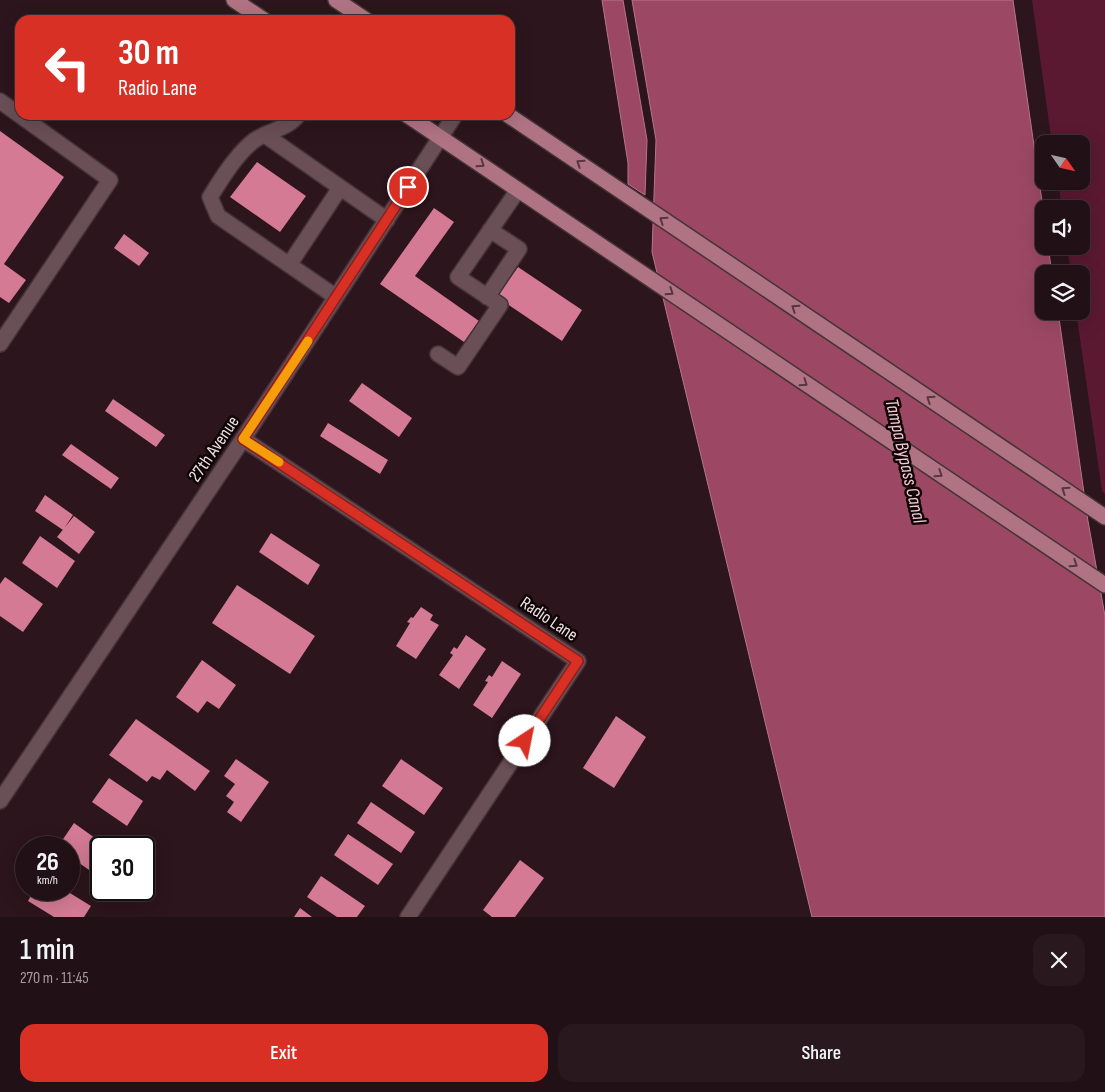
<!DOCTYPE html>
<meta charset="utf-8">
<style>
:root{--surface:#211015;--page:#29191e;--text:#f1f3f6;--muted:#a29da0;--line:#3e3034;--accent:#d93025}
body{margin:0;font-family:"Sofia Sans Condensed",sans-serif;background:var(--page);color:var(--text);height:100vh;display:flex;flex-direction:column;font-size:19px;white-space:nowrap}
*{box-sizing:border-box;margin:0}
p{font-size:16px;color:var(--muted)}
.icon{flex:none;width:28px;height:28px;fill:none;stroke:currentColor;stroke-width:2;stroke-linecap:round;stroke-linejoin:round}
.map{position:relative;height:917px;overflow:hidden}
.drawer{display:flex;flex-direction:column;background:var(--surface);flex:1}
.drawer>*{flex:none}
.banner{position:absolute;left:15px;top:15px;width:500px;height:105px;border-radius:15px;box-shadow:0 5px 20px #0002,0 0 0 1px var(--line);background:#d93025;color:#fff;overflow:hidden}
.needle{width:32px;rotate:124deg}
.buttons{position:absolute;left:1035px;top:135px;display:grid;gap:10px}
.buttons a{display:grid;place-items:center;width:55px;height:55px;border-radius:10px;background:var(--surface);box-shadow:0 5px 20px #0002,0 0 0 1px var(--line);font-size:25px}
.speed{position:absolute;left:15px;top:836px;display:flex;gap:10px;font-size:25px;font-weight:700;text-align:center}
.speed>*{display:grid;place-content:center;width:65px;height:65px;border-radius:50%;background:var(--surface);box-shadow:0 5px 20px #0002,0 0 0 1px var(--line);line-height:1}
.speed small{font-size:12px;font-weight:400}
.speed .limit{border:2px solid #111;border-radius:8px;background:#fff;color:#111}
.pin{position:absolute;display:grid;place-items:center;width:42px;height:42px;color:#fff;margin:-21px;border:2px solid #fff;border-radius:50%;box-shadow:0 1px 5px #0007}
.me{position:absolute;width:55px;margin:-28px;rotate:34deg;stroke-linejoin:round;filter:drop-shadow(0 0 4px #0008)}
.turn{display:flex;align-items:center;gap:18px;height:105px;padding:0 20px;font-size:22px}
.turn .icon{width:65px;height:65px;stroke-width:2.5}
.turn b{display:block;font-size:35px;line-height:42px}
.round{display:grid;place-items:center;flex:none;width:52px;height:52px;border-radius:15px;background:var(--page)}
.head{display:flex;align-items:center;justify-content:space-between;height:85px;padding:0 20px}
h1{font-size:30px;font-weight:600;line-height:38px}
.primary-button{display:flex;gap:10px;margin-top:auto;padding:10px 20px}
.primary-button a{flex:1;height:58px;border-radius:15px;background:var(--accent);color:#fff;font-size:20px;font-weight:600;line-height:58px;text-align:center}
.primary-button a+a{background:var(--page);color:var(--text)}
.map>svg:first-child{display:block}
</style>
<div class="map">
<svg width="1105" height="917" viewBox="0 0 1105 917">
<rect width="100%" height="100%" fill="#2c151c"/>
<!-- green -->
<path fill="#5a1931" d="M1032,0H1105V494L1102,491L1076,311H1081V274H1071L1067,246H1081V209H1062L1058,181H1081V144H1052Z"/>
<!-- water -->
<path fill="#9c4864" stroke="#b5768a" d="M602,0H623L647,140L645,195L628,184V163Z
M632,0H1013L1044,215V246H1048L1052,274H1044V311H1058L1088,521L1105,616V917H812L652,252L656,140Z"/>
<!-- building -->
<path fill="#d47a95" d="M0,131L64,177L4,264L26,280L9,303L0,297Z
M257,162L306,196L280,232L230,197Z
M434,208L454,222L415,276L479,321L464,342L380,284Z
M124,234L149,253L139,266L114,248Z
M518,267L582,310L562,341L497,297Z
M362,383L412,418L399,437L349,401Z
M113,399L165,435L156,447L105,411Z
M328,423L388,460L380,474L320,436Z
M71,444L119,478L111,489L62,455Z
M45,495L73,515L63,530L35,511Z
M74,516L95,532L79,554L57,537Z
M271,533L320,565L308,585L259,552Z
M40,536L75,561L57,588L22,563Z
M5,577L43,604L23,632L0,616V584Z
M237,585L315,636L290,674L212,623Z
M421,607L433,615L430,620L439,625L416,659L396,646L410,623L407,622L411,617L413,618Z
M466,635L486,649L459,689L439,675L453,655L450,653L454,647L457,649Z
M202,660L236,685L219,709L207,701L198,713L176,697Z
M502,661L521,674L492,718L473,705L488,682L485,681L489,675L492,677Z
M616,716L646,737L614,788L583,768Z
M136,719L210,771L195,791L167,770L160,780L152,776L147,782L109,755Z
M236,759L269,782L241,822L227,812L234,802L226,796L235,784L224,776Z
M401,759L443,788L424,815L382,786Z
M109,778L143,801L127,826L92,802Z
M371,802L415,832L401,853L357,823Z
M74,823L109,848H101V858L92,872L69,856V848H57Z
M348,834L393,864L378,885L334,855Z
M520,860L544,878L515,917H492L483,910Z
M321,876L365,906L357,917H337L307,897Z
M34,890H65L91,906L84,917H54L28,901Z
M300,908L312,917H294Z"/>
<g fill="none" stroke-linecap="round" stroke-linejoin="round">
<!-- minor casing -->
<g stroke="#443338" stroke-width="18">
<path id="minor" d="M0,101L110,180L0,344
M298,115C286,131 265,130 251,143C234,158 222,178 210,197L218,216L336,297
M265,135L387,220
M289,265L340,188
M487,297L519,249L490,230
M438,354L458,367L500,305L458,277L518,190
M243,439L578,661L408,917
M0,801L243,439L455,115"/>
</g>
<!-- major casing -->
<g stroke="#443338" stroke-width="18">
<path id="major" d="M234,0L264,20
M336,0L366,20
M407,115L1105,585
M508,115L1105,517"/>
</g>
<!-- minor -->
<use href="#minor" stroke="#6a4f56" stroke-width="15"/>
<!-- major -->
<use href="#major" stroke="#b07384" stroke-width="15"/>
</g>
<!-- one-way arrows -->
<defs><path id="oneway-chevron" d="M-2-3.5L2.5 0L-2 3.5" fill="none" stroke-width="1.6" stroke-linecap="round" stroke-linejoin="round" transform="scale(1.25)"/></defs>
<g stroke="#57363f">
<use href="#oneway-chevron" transform="translate(580 163) rotate(-146)"/>
<use href="#oneway-chevron" transform="translate(481 164) rotate(34)"/>
<use href="#oneway-chevron" transform="translate(663 220) rotate(-146)"/>
<use href="#oneway-chevron" transform="translate(670 292) rotate(34)"/>
<use href="#oneway-chevron" transform="translate(795 308) rotate(-146)"/>
<use href="#oneway-chevron" transform="translate(804 383) rotate(34)"/>
<use href="#oneway-chevron" transform="translate(930 399) rotate(-146)"/>
<use href="#oneway-chevron" transform="translate(939 474) rotate(34)"/>
<use href="#oneway-chevron" transform="translate(1065 490) rotate(-146)"/>
<use href="#oneway-chevron" transform="translate(1074 564) rotate(34)"/>
</g>
<g fill="none" stroke-linecap="round" stroke-linejoin="round">
<!-- route casing -->
<g stroke="#8d1f18" stroke-width="12">
<path id="route" d="M408,187L243,439L578,661L525,741"/>
</g>
<!-- route -->
<use href="#route" stroke="#d93025" stroke-width="9"/>
<!-- slow -->
<path stroke="#f59e0b" stroke-width="9" d="M279,462L243,439L308,341"/>
</g>
<g text-anchor="middle" dominant-baseline="central" stroke-width="5" stroke-linejoin="round" paint-order="stroke">
<!-- street labels -->
<g font-size="18" fill="#f0e0e4" stroke="#0e0507">
<text transform="translate(214 449) rotate(-56)">27th Avenue</text>
<text transform="translate(549 619) rotate(34)">Radio Lane</text>
</g>
<!-- water labels -->
<g font-size="19" font-style="italic" fill="#f7c6d3" stroke="#0e0507">
<text transform="translate(905 461) rotate(77)">Tampa Bypass Canal</text>
</g>
</g>
</svg>
<div class="buttons">
<a><svg class="needle" viewBox="-14 -14 28 28"><path d="M0-13l5 13h-10z" fill="#e53935"/><path d="M0 13l5-13h-10z" fill="#a29da0"/></svg></a>
<a><svg class="icon" aria-label="sound" viewBox="0 0 24 24"><path d="M4 9h4l5-4v14l-5-4H4zM17 9q2 3 0 6"/></svg></a>
<a><svg class="icon" aria-label="layers" viewBox="0 0 24 24"><path d="M12 4l9 5-9 5-9-5zM3 14l9 5 9-5"/></svg></a>
</div>
<div class="speed"><div>26<small>km/h</small></div><div class="limit">30</div></div>
<div class="pin" style="left:408px;top:187px;background:#d93025"><svg class="icon" aria-label="arrive" viewBox="0 0 24 24"><path d="M6 21V4h12l-3 4 3 4H6"/></svg></div>
<svg class="me" style="left:525px;top:741px" viewBox="-20 -20 40 40"><circle r="19" fill="#fff"/><path d="M0-13L10 11 0 6-10 11z" fill="#d93025"/></svg>
<div class="banner">
<div class="turn"><svg class="icon" aria-label="left" viewBox="0 0 24 24"><path d="M17 20v-9H6M10 6l-5 5 5 5"/></svg><div><b>30 m</b>Radio Lane</div></div>
</div>
</div>
<section class="drawer">
<div class="head"><div><h1>1 min</h1><p>270 m · 11:45</p></div><a class="round"><svg class="icon" aria-label="close" viewBox="0 0 24 24"><path d="M6 6l12 12M18 6L6 18"/></svg></a></div>
<div class="primary-button"><a>Exit</a><a>Share</a></div>
</section>
